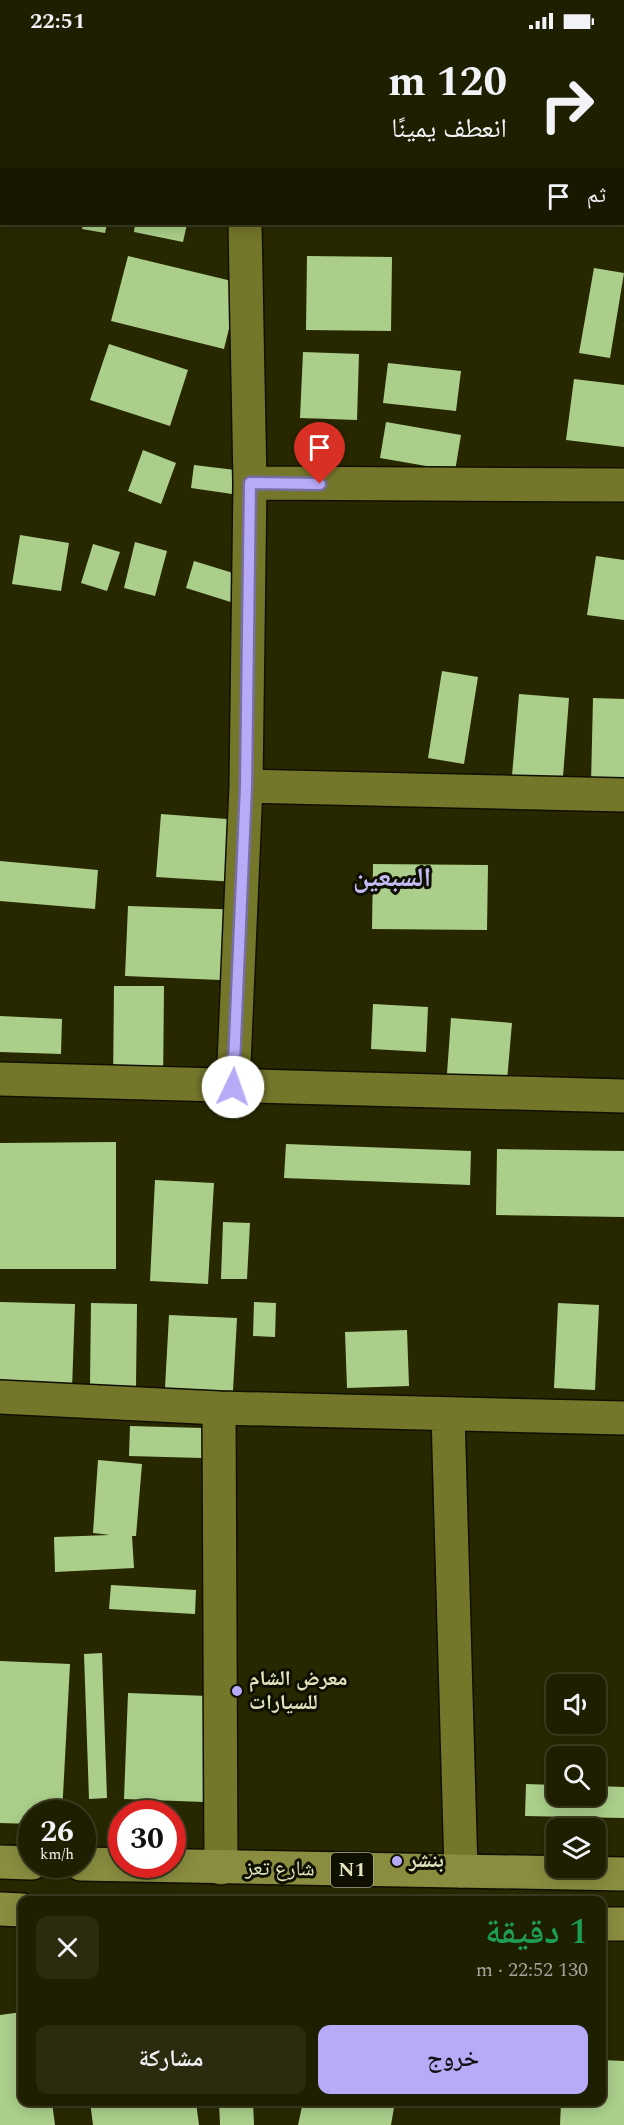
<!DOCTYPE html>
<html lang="ar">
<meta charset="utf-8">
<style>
:root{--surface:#1e1e00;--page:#2b2b0f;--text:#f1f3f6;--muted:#a1a299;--line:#3c3c22;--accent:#b7abf8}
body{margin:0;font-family:Spectral,"Noto Naskh Arabic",serif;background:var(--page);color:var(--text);direction:rtl;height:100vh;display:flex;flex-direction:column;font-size:22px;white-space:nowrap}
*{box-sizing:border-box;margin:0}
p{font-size:20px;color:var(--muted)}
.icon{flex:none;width:33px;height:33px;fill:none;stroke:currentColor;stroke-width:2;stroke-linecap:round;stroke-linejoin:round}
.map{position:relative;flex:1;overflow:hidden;direction:ltr}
.panel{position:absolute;left:18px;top:1854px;width:588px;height:210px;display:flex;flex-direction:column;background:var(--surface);border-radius:12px;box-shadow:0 3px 15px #0003,0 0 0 2px var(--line);direction:rtl}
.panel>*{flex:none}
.top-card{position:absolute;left:0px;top:0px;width:624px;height:183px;box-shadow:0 3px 15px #0003,0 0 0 2px var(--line);direction:rtl;background:#1e1e00;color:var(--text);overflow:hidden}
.fabs{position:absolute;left:546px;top:1632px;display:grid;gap:12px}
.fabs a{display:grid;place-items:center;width:60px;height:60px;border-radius:12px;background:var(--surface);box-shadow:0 3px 15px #0003,0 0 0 2px var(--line);font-size:30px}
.speed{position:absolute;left:18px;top:1758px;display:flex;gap:12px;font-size:30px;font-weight:700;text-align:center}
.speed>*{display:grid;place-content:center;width:78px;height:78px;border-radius:50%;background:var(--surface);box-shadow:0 3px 15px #0003,0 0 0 2px var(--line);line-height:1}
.speed small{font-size:15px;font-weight:400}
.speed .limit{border:9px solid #d22;background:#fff;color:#111}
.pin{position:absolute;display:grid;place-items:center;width:51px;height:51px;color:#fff;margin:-62px -26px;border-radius:50% 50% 50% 0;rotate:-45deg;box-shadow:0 0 6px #0007}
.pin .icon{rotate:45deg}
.me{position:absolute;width:66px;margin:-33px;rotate:3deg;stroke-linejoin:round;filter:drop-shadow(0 0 4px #0008)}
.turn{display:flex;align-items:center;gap:21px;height:126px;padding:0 18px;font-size:27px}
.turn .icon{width:78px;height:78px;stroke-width:2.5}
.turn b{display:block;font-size:42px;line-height:51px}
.then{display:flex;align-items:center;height:57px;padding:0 18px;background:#0003;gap:12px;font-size:22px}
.round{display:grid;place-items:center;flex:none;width:63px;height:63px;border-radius:12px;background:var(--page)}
.headline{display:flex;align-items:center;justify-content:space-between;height:102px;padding:0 18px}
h1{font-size:36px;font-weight:600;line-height:45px;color:#1e9e55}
.button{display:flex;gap:12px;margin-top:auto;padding:12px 18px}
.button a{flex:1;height:69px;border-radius:12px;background:var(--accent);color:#111;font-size:24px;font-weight:600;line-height:69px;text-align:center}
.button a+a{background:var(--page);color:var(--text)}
.status{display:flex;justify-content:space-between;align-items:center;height:42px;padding:0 30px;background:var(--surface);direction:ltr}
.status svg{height:16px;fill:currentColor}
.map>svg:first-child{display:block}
</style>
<div class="status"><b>22:51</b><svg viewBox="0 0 49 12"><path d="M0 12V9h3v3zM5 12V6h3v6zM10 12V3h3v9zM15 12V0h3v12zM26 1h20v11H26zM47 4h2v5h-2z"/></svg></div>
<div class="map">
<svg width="624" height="2083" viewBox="0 0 624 2083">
<rect width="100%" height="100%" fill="#282800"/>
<!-- building -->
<path fill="#abcf8b" d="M83,182H107L105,191L82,187Z
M135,182H187L183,200L134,190Z
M128,214L240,241L224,307L111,279Z
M307,214L392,215L391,289L306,288Z
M594,226L624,231L610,316L579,311Z
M109,302L188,328L170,384L90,358Z
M303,310L359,312L357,378L300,376Z
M388,321L461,329L456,369L383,361Z
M574,337L624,343V405L566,398Z
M386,380L461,393L455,429L380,416Z
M143,408L176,421L161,462L128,449Z
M194,423L235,428L232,452L191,446Z
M20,493L69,501L61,549L12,542Z
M135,500L167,509L155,554L124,546Z
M93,502L120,510L107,549L81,541Z
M596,514L624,518V578L587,573Z
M194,519L246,535L237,562L186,546Z
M442,629L478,635L464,722L428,716Z
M519,652L569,656L561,761L510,757Z
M593,656L624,657V743L591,742Z
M161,772L240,778L236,840L156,835Z
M0,819L98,828L95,867L0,859Z
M373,822L488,823L487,888L372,887Z
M128,864L247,868L244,939L125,934Z
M114,944H164L163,1047H113Z
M373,962L428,965L426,1010L371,1007Z
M0,974L62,977L61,1012L0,1010Z
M451,976L512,981L506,1050L446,1045Z
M116,1100V1227H0V1101Z
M286,1102L471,1109L470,1143L284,1136Z
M497,1107L624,1109V1175L496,1173Z
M155,1138L214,1141L208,1242L150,1239Z
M223,1180L250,1181L247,1237H221Z
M0,1260L75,1262L72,1347L0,1345Z
M254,1260L276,1261L275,1295L253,1294Z
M91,1261L137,1262L136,1344L90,1343Z
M558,1261L599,1263L595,1348L554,1346Z
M169,1273L237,1276L233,1349L165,1346Z
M407,1288L409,1344L347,1346L345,1290Z
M130,1384L203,1386L202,1416L129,1414Z
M98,1418L142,1422L136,1494H132L134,1526L55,1530L54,1495L110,1493L93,1491Z
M111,1543L196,1548L195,1572L109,1567Z
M102,1611L107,1756L89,1757L84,1612Z
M0,1619L70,1622L62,1772H32V1782L0,1781Z
M128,1651L208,1654L204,1760L124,1757Z
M526,1742L556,1743V1754H596V1744L624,1745V1776L525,1774Z
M22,1970V2060H52L55,2083H0V1973Z
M602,2018L624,2019V2083H560L561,2060H602Z
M90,2060H196L199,2083H93Z
M219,2060H253L254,2083H220Z
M303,2060H395L391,2083H298Z"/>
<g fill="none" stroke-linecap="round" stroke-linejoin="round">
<!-- minor casing -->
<g stroke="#101000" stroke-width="36">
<path id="minor" d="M240,0V2
M622,141H624
M250,441L624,443
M246,744L624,753
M0,1037L624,1054
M233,1045L246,744L250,441L245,182
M0,1355L219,1366L624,1376
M219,1366L221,1826
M448,1372L461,1829"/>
</g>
<!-- highway casing -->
<g stroke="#101000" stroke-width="36">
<path id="highway" d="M0,1820L32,1821
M81,1822L624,1832
M0,1867L22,1868
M602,1882H624"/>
</g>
<!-- minor -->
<use href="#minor" stroke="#74762a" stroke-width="33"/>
<!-- highway -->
<use href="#highway" stroke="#8a8d3f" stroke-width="33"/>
</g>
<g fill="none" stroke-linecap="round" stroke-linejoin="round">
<!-- route casing -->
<g stroke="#776fa1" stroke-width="15">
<path id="route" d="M233,1045L246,744L250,441L320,442"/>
</g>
<!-- route -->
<use href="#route" stroke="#b7abf8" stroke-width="10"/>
</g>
<!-- markers -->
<g fill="#b7abf8" stroke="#101000" stroke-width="2">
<circle cx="237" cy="1649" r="6"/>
<circle cx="397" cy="1819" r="6"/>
</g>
<g text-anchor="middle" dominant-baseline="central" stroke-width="6" stroke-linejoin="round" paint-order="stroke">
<!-- shield labels -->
<rect fill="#101000" stroke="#a2a485" stroke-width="1.5" x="331" y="1811" width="42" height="34" rx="4.5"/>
<g font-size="20" font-weight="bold" fill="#e1e4be">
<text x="352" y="1828">N1</text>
</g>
<!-- poi labels -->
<g font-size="21" font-weight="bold" fill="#e1e4be" stroke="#101000" text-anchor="start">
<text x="249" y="1637">معرض الشام<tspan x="249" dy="24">للسيارات</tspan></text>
<text x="409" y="1819">بنشر</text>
</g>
<!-- street labels -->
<g font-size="21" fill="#e1e4be" stroke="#101000">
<text transform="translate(280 1827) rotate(1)">شارع تعز</text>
</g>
<!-- district labels -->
<g font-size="27" font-weight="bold" fill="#c4bcf6" stroke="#101000">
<text x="392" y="836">السبعين</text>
</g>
</g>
</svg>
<div class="fabs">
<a><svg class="icon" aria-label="sound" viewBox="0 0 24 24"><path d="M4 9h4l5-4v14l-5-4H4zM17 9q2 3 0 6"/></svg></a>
<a><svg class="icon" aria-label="search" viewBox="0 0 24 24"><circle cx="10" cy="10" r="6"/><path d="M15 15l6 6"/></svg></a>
<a><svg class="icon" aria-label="layers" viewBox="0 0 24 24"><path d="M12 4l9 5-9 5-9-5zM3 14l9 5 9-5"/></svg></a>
</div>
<div class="speed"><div>26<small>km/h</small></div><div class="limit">30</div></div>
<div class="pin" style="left:320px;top:442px;background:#d93025"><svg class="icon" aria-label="arrive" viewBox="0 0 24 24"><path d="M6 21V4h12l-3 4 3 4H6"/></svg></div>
<svg class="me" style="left:233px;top:1045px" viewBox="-20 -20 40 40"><circle r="19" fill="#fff"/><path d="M0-13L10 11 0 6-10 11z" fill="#b7abf8"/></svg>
<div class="top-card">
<div class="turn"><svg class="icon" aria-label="right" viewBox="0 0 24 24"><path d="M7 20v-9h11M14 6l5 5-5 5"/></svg><div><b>120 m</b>انعطف يمينًا</div></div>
<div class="then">ثم<svg class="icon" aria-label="arrive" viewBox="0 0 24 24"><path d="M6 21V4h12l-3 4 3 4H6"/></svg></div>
</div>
<section class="panel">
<div class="headline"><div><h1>1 دقيقة</h1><p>130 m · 22:52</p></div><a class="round"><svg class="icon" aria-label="close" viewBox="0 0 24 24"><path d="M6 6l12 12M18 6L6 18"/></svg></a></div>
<div class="button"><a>خروج</a><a>مشاركة</a></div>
</section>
</div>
